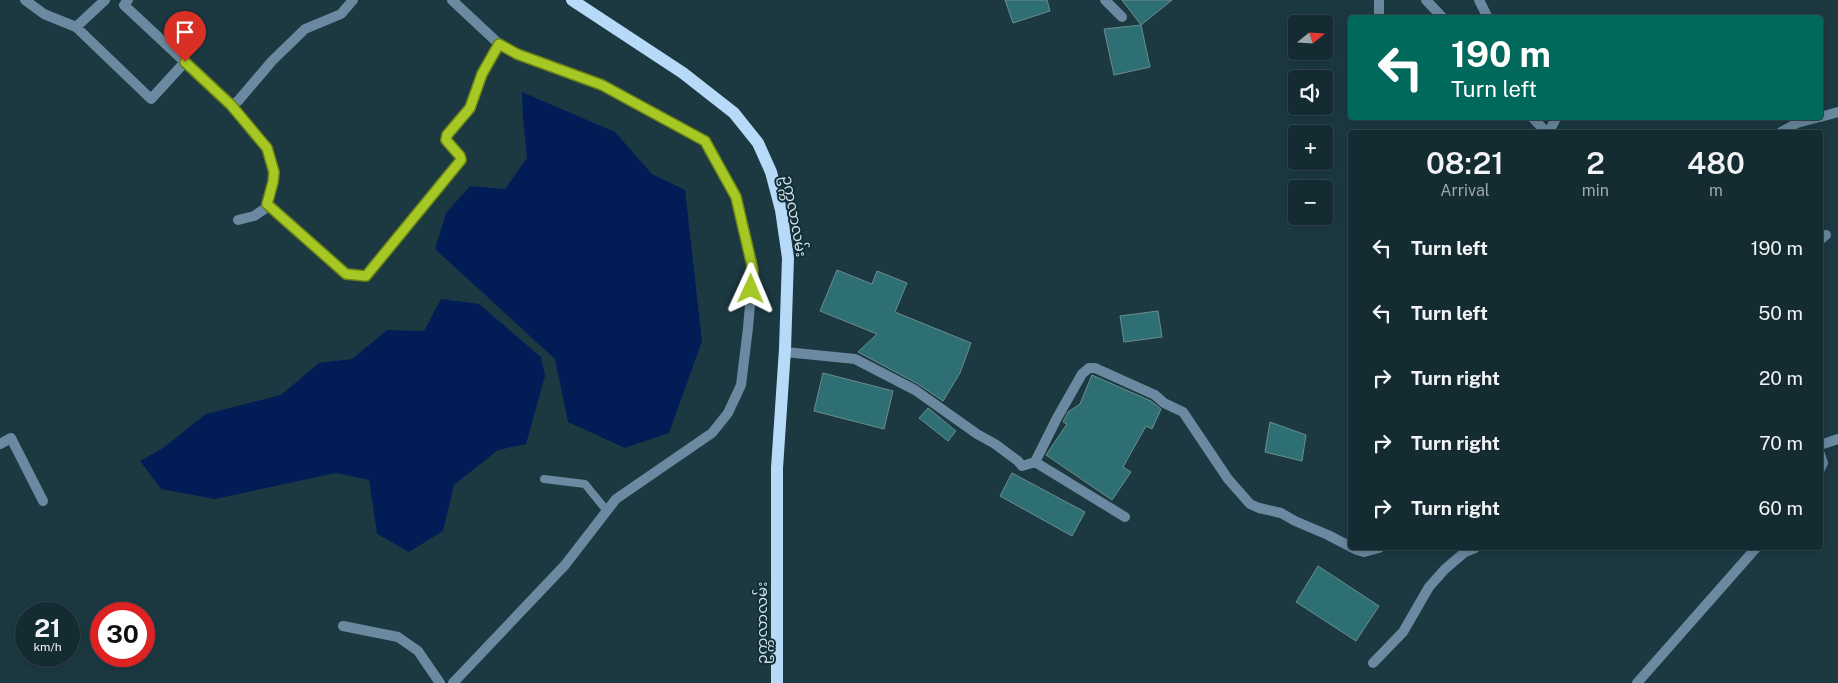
<!DOCTYPE html>
<meta charset="utf-8">
<style>
:root{--surface:#152b32;--page:#22373e;--text:#f1f3f6;--muted:#9da7ac;--line:#34474d}
body{margin:0;font-family:"Public Sans","Noto Sans Myanmar",sans-serif;background:var(--page);color:var(--text);height:100vh;display:flex;flex-direction:column;font-size:19px;white-space:nowrap}
*{box-sizing:border-box;margin:0}
p{font-size:16px;color:var(--muted)}
.icon{flex:none;width:28px;height:28px;fill:none;stroke:currentColor;stroke-width:2;stroke-linecap:round;stroke-linejoin:round}
.map{position:relative;flex:1;overflow:hidden}
.sheet{position:absolute;left:1348px;top:130px;width:475px;height:420px;display:flex;flex-direction:column;background:var(--surface);border-radius:5px;box-shadow:0 2px 12px #0003,0 0 0 1px var(--line)}
.sheet>*{flex:none}
.top-card{position:absolute;left:1348px;top:15px;width:475px;height:105px;border-radius:5px;box-shadow:0 2px 12px #0003,0 0 0 1px var(--line);background:#00695c;color:#fff;overflow:hidden}
.needle{width:32px;rotate:72deg}
.fabs{position:absolute;left:1288px;top:15px;display:grid;gap:10px}
.fabs a{display:grid;place-items:center;width:45px;height:45px;border-radius:5px;background:var(--surface);box-shadow:0 2px 12px #0003,0 0 0 1px var(--line);font-size:25px}
.speed{position:absolute;left:15px;top:602px;display:flex;gap:10px;font-size:25px;font-weight:700;text-align:center}
.speed>*{display:grid;place-content:center;width:65px;height:65px;border-radius:50%;background:var(--surface);box-shadow:0 2px 12px #0003,0 0 0 1px var(--line);line-height:1}
.speed small{font-size:12px;font-weight:400}
.speed .limit{border:8px solid #d22;background:#fff;color:#111}
.pin{position:absolute;display:grid;place-items:center;width:42px;height:42px;color:#fff;margin:-51px -21px;border-radius:50% 50% 50% 0;rotate:-45deg;box-shadow:0 0 5px #0007}
.pin .icon{rotate:45deg}
.me{position:absolute;width:55px;margin:-28px;rotate:1deg;stroke-linejoin:round;filter:drop-shadow(0 0 4px #0008)}
.turn{display:flex;align-items:center;gap:18px;height:105px;padding:0 20px;font-size:22px}
.turn .icon{width:65px;height:65px;stroke-width:2.5}
.turn b{display:block;font-size:35px;line-height:42px}
.eta{display:flex;justify-content:space-evenly;align-items:center;height:85px;text-align:center}
.eta b{font-size:30px;font-weight:600;line-height:35px}
ul{padding:0;list-style:none}
li{display:flex;align-items:center;gap:15px;height:65px;padding:0 20px}
li div{flex:1}
li b{display:block;font-size:19px}
li em{font-style:normal}
.map>svg:first-child{display:block}
</style>
<div class="map">
<svg width="1838" height="683" viewBox="0 0 1838 683">
<rect width="100%" height="100%" fill="#1c3942"/>
<!-- water -->
<path fill="#021d56" d="M522,92L615,132L652,174L685,190L702,341L669,433L625,448L568,422L555,359L435,249L446,213L470,186L505,189L527,158L523,118Z
M441,299L479,304L541,357L545,376L526,444L498,450L454,485L443,531L409,552L377,534L369,480L336,473L215,499L161,489L140,461L163,448L206,414L281,395L319,363L352,359L387,330L424,331Z"/>
<!-- building -->
<path fill="#2e6f74" stroke="#6b8d90" d="M1005,0H1047L1050,11L1013,23Z
M1122,0H1172L1141,25Z
M1141,25L1150,67L1114,75L1104,29Z
M837,270L872,284L877,271L907,283L895,312L971,343L960,373L943,401L918,384L858,352L877,334L820,311Z
M1158,311L1162,337L1124,342L1120,316Z
M823,373L893,391L884,429L814,411Z
M1092,375L1151,401L1161,409L1152,429L1146,426L1123,467L1131,472L1112,500L1046,455L1067,424L1063,422L1068,412L1080,404Z
M928,408L956,431L948,441L919,418Z
M1270,422L1306,435L1302,461L1265,452Z
M1012,473L1085,512L1072,536L1000,496Z
M1318,566L1379,606L1356,641L1296,602Z"/>
<g fill="none" stroke-linecap="round" stroke-linejoin="round">
<!-- lane -->
<path stroke="#6b89a0" stroke-width="8" d="M544,479L585,484L607,511"/>
<!-- street -->
<path stroke="#6b89a0" stroke-width="10" d="M25,0L44,14L76,27L105,0
M128,0L124,5L231,105L267,148L273,172V183L266,208L254,216L238,220
M452,0L499,44L517,54L602,85L705,141L736,197L753,270L748,328L741,385L728,413L712,433L616,499L565,565L453,683
M1105,0L1122,17
M1379,0V18
M1426,0L1443,18
M1479,0L1488,18
M76,27L151,99L185,62
M231,105L238,101L272,61L305,29L341,14L353,0
M1820,117L1838,112
M1533,118L1546,132
M1549,132L1556,118
M1781,132L1797,123L1816,118
M267,204L346,274L366,276L461,160L460,156L446,140L447,135L470,108L482,74L499,44
M1820,240L1826,235
M785,352L855,359L915,390L977,434L995,444L1018,461L1022,466L1035,462L1057,418L1082,374L1089,368H1095L1155,395L1164,403L1183,412L1228,479L1250,504L1259,508L1281,513L1295,521L1328,535L1357,550L1364,552L1379,548
M0,444L11,438L43,501
M1820,445L1838,439
M1820,454L1823,463L1820,469
M1035,462L1125,517
M343,626L398,637L418,651L440,683
M1373,663L1403,632L1429,587L1445,569L1465,552L1475,548
M1637,683L1756,548"/>
<!-- primary -->
<path stroke="#b6daf7" stroke-width="12" d="M572,0L683,73L734,113L758,143L771,172L781,210L788,258L785,349L777,468V683"/>
</g>
<g fill="none" stroke-linecap="round" stroke-linejoin="round">
<!-- route casing -->
<g stroke="#6b8217" stroke-width="12">
<path id="route" d="M185,62L231,105L267,148L274,172L273,182L267,204L346,274L366,276L461,160L460,156L446,140L447,135L470,108L482,74L499,44L517,54L602,85L705,141L736,197L753,270L751,289"/>
</g>
<!-- route -->
<use href="#route" stroke="#a5c824" stroke-width="9"/>
</g>
<g text-anchor="middle" dominant-baseline="central" stroke-width="4" stroke-linejoin="round" paint-order="stroke">
<!-- street labels -->
<g font-size="15" fill="#d1e1e7" stroke="#122f38">
<text transform="translate(795 216) rotate(80)">ဥက္ကလာလမ်း</text>
<text transform="translate(761 623) rotate(-90)">ဥက္ကလာလမ်း</text>
</g>
</g>
</svg>
<div class="fabs">
<a><svg class="needle" viewBox="-14 -14 28 28"><path d="M0-13l5 13h-10z" fill="#e53935"/><path d="M0 13l5-13h-10z" fill="#9da7ac"/></svg></a>
<a><svg class="icon" aria-label="sound" viewBox="0 0 24 24"><path d="M4 9h4l5-4v14l-5-4H4zM17 9q2 3 0 6"/></svg></a>
<a>+</a>
<a>−</a>
</div>
<div class="speed"><div>21<small>km/h</small></div><div class="limit">30</div></div>
<div class="pin" style="left:185px;top:62px;background:#d93025"><svg class="icon" aria-label="arrive" viewBox="0 0 24 24"><path d="M6 21V4h12l-3 4 3 4H6"/></svg></div>
<svg class="me" style="left:751px;top:289px" viewBox="-20 -20 40 40"><path d="M0-17L14 15 0 8-14 15z" fill="#a5c824" stroke="#fff" stroke-width="4"/></svg>
<div class="top-card">
<div class="turn"><svg class="icon" aria-label="left" viewBox="0 0 24 24"><path d="M17 20v-9H6M10 6l-5 5 5 5"/></svg><div><b>190 m</b>Turn left</div></div>
</div>
<section class="sheet">
<div class="eta">
<div><b>08:21</b><p>Arrival</p></div>
<div><b>2</b><p>min</p></div>
<div><b>480</b><p>m</p></div>
</div>
<ul>
<li><svg class="icon" aria-label="left" viewBox="0 0 24 24"><path d="M17 20v-9H6M10 6l-5 5 5 5"/></svg><div><b>Turn left</b></div><em>190 m</em></li>
<li><svg class="icon" aria-label="left" viewBox="0 0 24 24"><path d="M17 20v-9H6M10 6l-5 5 5 5"/></svg><div><b>Turn left</b></div><em>50 m</em></li>
<li><svg class="icon" aria-label="right" viewBox="0 0 24 24"><path d="M7 20v-9h11M14 6l5 5-5 5"/></svg><div><b>Turn right</b></div><em>20 m</em></li>
<li><svg class="icon" aria-label="right" viewBox="0 0 24 24"><path d="M7 20v-9h11M14 6l5 5-5 5"/></svg><div><b>Turn right</b></div><em>70 m</em></li>
<li><svg class="icon" aria-label="right" viewBox="0 0 24 24"><path d="M7 20v-9h11M14 6l5 5-5 5"/></svg><div><b>Turn right</b></div><em>60 m</em></li>
</ul>
</section>
</div>
